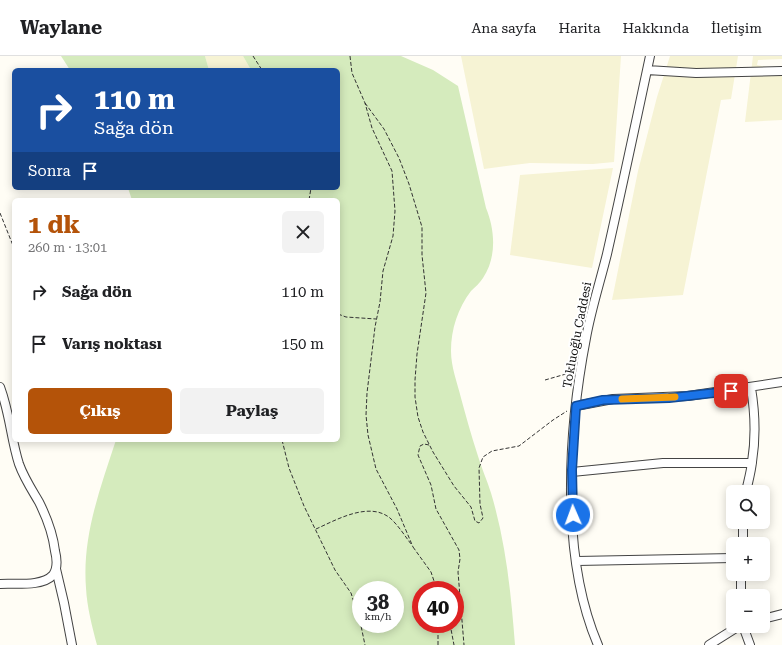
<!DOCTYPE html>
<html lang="tr">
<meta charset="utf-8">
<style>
:root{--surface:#fff;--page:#f2f2f2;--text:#202124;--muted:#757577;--line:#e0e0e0;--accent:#b45309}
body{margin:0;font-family:"Roboto Serif",serif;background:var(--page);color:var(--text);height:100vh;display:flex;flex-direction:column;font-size:15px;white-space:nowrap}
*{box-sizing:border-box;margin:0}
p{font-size:13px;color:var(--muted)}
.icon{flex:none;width:22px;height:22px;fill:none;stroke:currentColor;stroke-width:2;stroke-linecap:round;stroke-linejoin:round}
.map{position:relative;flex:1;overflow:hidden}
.panel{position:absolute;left:12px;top:142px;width:328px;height:244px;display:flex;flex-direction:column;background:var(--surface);border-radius:6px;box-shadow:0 2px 10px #0003}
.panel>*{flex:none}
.banner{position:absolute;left:12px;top:12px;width:328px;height:122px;border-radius:6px;box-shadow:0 2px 10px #0003;background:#1a4fa0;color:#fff;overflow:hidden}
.buttons{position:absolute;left:726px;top:429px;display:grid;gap:8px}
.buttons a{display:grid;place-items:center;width:44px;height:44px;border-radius:6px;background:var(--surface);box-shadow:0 2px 10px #0003;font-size:20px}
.speed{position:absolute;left:352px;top:525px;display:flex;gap:8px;font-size:20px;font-weight:700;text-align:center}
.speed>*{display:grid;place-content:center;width:52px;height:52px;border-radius:50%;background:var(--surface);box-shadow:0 2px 10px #0003;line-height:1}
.speed small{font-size:10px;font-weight:400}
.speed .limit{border:6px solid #d22;background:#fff;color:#111}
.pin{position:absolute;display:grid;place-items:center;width:34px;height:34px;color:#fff;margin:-17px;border-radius:8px;box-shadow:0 2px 6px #0006}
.me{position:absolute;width:44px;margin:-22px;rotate:358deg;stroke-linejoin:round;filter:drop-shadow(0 0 3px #0008)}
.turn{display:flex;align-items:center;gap:14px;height:84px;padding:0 16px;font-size:18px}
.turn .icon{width:52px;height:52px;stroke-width:2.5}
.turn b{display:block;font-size:28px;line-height:34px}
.then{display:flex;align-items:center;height:38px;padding:0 16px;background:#0003;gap:8px;font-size:15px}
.round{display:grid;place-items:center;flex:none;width:42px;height:42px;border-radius:6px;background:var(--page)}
.headline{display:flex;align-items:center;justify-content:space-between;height:68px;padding:0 16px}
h1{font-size:24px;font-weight:700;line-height:30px;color:var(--accent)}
.action{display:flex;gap:8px;margin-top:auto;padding:8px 16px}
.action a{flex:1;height:46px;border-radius:6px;background:var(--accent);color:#fff;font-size:16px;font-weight:700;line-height:46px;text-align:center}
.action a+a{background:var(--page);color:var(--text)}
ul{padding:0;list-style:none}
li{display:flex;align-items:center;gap:12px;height:52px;padding:0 16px}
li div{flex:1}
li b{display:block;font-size:15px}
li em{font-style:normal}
header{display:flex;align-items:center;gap:24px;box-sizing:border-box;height:56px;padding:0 20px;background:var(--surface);border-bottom:1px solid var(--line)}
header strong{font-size:19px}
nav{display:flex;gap:22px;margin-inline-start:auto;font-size:14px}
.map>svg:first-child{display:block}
</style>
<header>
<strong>Waylane</strong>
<nav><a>Ana sayfa</a><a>Harita</a><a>Hakkında</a><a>İletişim</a></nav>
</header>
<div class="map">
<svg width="782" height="589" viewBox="0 0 782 589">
<rect width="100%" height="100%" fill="#fffdf5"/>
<!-- farmland -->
<path fill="#f6f3d4" d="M205,0H243L251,14H209Z
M461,0H621L614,106L593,108L530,107L484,113Z
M670,0H738L731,43L721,44L683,239L612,244L638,115L657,41Z
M753,0H782V3L758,4L757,9L782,14V64L745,66Z
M613,112L592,212L510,199L520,119Z"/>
<!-- green -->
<path fill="#d5ebbd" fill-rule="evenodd" d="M61,0H205L209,14H70Z
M243,0H401L433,14L458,30L486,152C495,174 497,201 483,222C480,227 475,231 471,235C458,252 451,273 451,295C451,311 457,326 461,342C466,360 471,379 477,397C481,411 487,424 491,437C506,487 511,537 515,589H97C92,570 87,551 86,532C82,480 100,433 116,384H338V144H132L128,132H338V14H251ZM361,534H395V568H361ZM421,534H455V568H421Z"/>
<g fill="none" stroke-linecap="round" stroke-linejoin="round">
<!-- minor casing -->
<g stroke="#444" stroke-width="10">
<path id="minor" d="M647,14L696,17L782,15
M0,331C10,358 11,383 19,408C24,422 32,434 39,446C47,462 53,478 55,495C57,503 58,512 53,519C42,531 15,527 0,528
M576,350L613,343L688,340L782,326
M572,416L663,407H752
M746,436C748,426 751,416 752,406C756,381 755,356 751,332
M743,466V488
M577,505L733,502
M56,513L64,547L72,589
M741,540V518
M763,563L782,558
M743,570L750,589
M598,589C560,501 568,375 586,282C591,254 600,226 607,198C622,132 636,66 650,0
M709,589L739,570"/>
</g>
<!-- path -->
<path stroke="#333" stroke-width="1" stroke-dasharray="4 2" stroke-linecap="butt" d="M253,0L262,14
M350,0L352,17L365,47L372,72L392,115L395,155L393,180L383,215L380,246L375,271L367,337L366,359L368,379L376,413L397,453L413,491
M365,47L384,73L399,102L409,128L422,171V199L426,237L417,298L415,324V341L418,361L423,376L433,396L454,430L471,451L475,465L479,467L483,462L480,448L479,412L483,401L492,395L519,390L553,364L567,355
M309,144L311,132
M0,157L14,192
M338,258L346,261L376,263
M545,324L573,316
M282,384L289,412L304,450L335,514L351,537L360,565L365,589
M429,389L424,388L420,390L418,399L431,429L436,453L459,494L460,503L458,516L464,589
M316,473C336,464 369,445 390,462C398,469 405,480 411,488
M413,491L431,516L437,534
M450,568L454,589
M438,589V568"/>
<!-- minor -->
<use href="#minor" stroke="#fff" stroke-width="8"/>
</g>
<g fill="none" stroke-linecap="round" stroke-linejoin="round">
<!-- route casing -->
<g stroke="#114b97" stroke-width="10">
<path id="route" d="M573,459L572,414L576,350L603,344L669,342L731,335"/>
</g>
<!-- route -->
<use href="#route" stroke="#1a73e8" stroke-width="7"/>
<!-- slow -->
<path stroke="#f59e0b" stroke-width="7" d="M622,343L675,341"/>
</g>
<g text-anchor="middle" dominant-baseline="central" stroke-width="4" stroke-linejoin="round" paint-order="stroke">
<!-- street labels -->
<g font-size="12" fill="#111" stroke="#fff">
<text transform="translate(577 279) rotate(-79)">Tokluoğlu Caddesi</text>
</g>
</g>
</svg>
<div class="buttons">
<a><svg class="icon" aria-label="search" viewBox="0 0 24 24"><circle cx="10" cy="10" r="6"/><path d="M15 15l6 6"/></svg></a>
<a>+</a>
<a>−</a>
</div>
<div class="speed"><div>38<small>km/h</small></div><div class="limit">40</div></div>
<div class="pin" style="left:731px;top:335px;background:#d93025"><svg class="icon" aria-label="arrive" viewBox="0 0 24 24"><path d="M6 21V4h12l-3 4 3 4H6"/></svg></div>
<svg class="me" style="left:573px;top:459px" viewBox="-20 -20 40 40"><circle r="17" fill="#1a73e8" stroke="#fff" stroke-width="3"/><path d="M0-11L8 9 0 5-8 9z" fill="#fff"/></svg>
<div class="banner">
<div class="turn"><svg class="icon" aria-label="right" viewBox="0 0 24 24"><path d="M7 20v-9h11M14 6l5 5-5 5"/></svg><div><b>110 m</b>Sağa dön</div></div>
<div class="then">Sonra<svg class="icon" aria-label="arrive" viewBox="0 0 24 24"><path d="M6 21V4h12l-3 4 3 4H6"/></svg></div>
</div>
<section class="panel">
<div class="headline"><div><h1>1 dk</h1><p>260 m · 13:01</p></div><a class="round"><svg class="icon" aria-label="close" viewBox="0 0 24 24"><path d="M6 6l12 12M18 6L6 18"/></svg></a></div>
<ul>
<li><svg class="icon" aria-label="right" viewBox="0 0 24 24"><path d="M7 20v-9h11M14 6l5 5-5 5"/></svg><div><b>Sağa dön</b></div><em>110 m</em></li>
<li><svg class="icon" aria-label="arrive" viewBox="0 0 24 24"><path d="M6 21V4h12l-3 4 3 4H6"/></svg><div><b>Varış noktası</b></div><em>150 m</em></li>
</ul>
<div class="action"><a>Çıkış</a><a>Paylaş</a></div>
</section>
</div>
